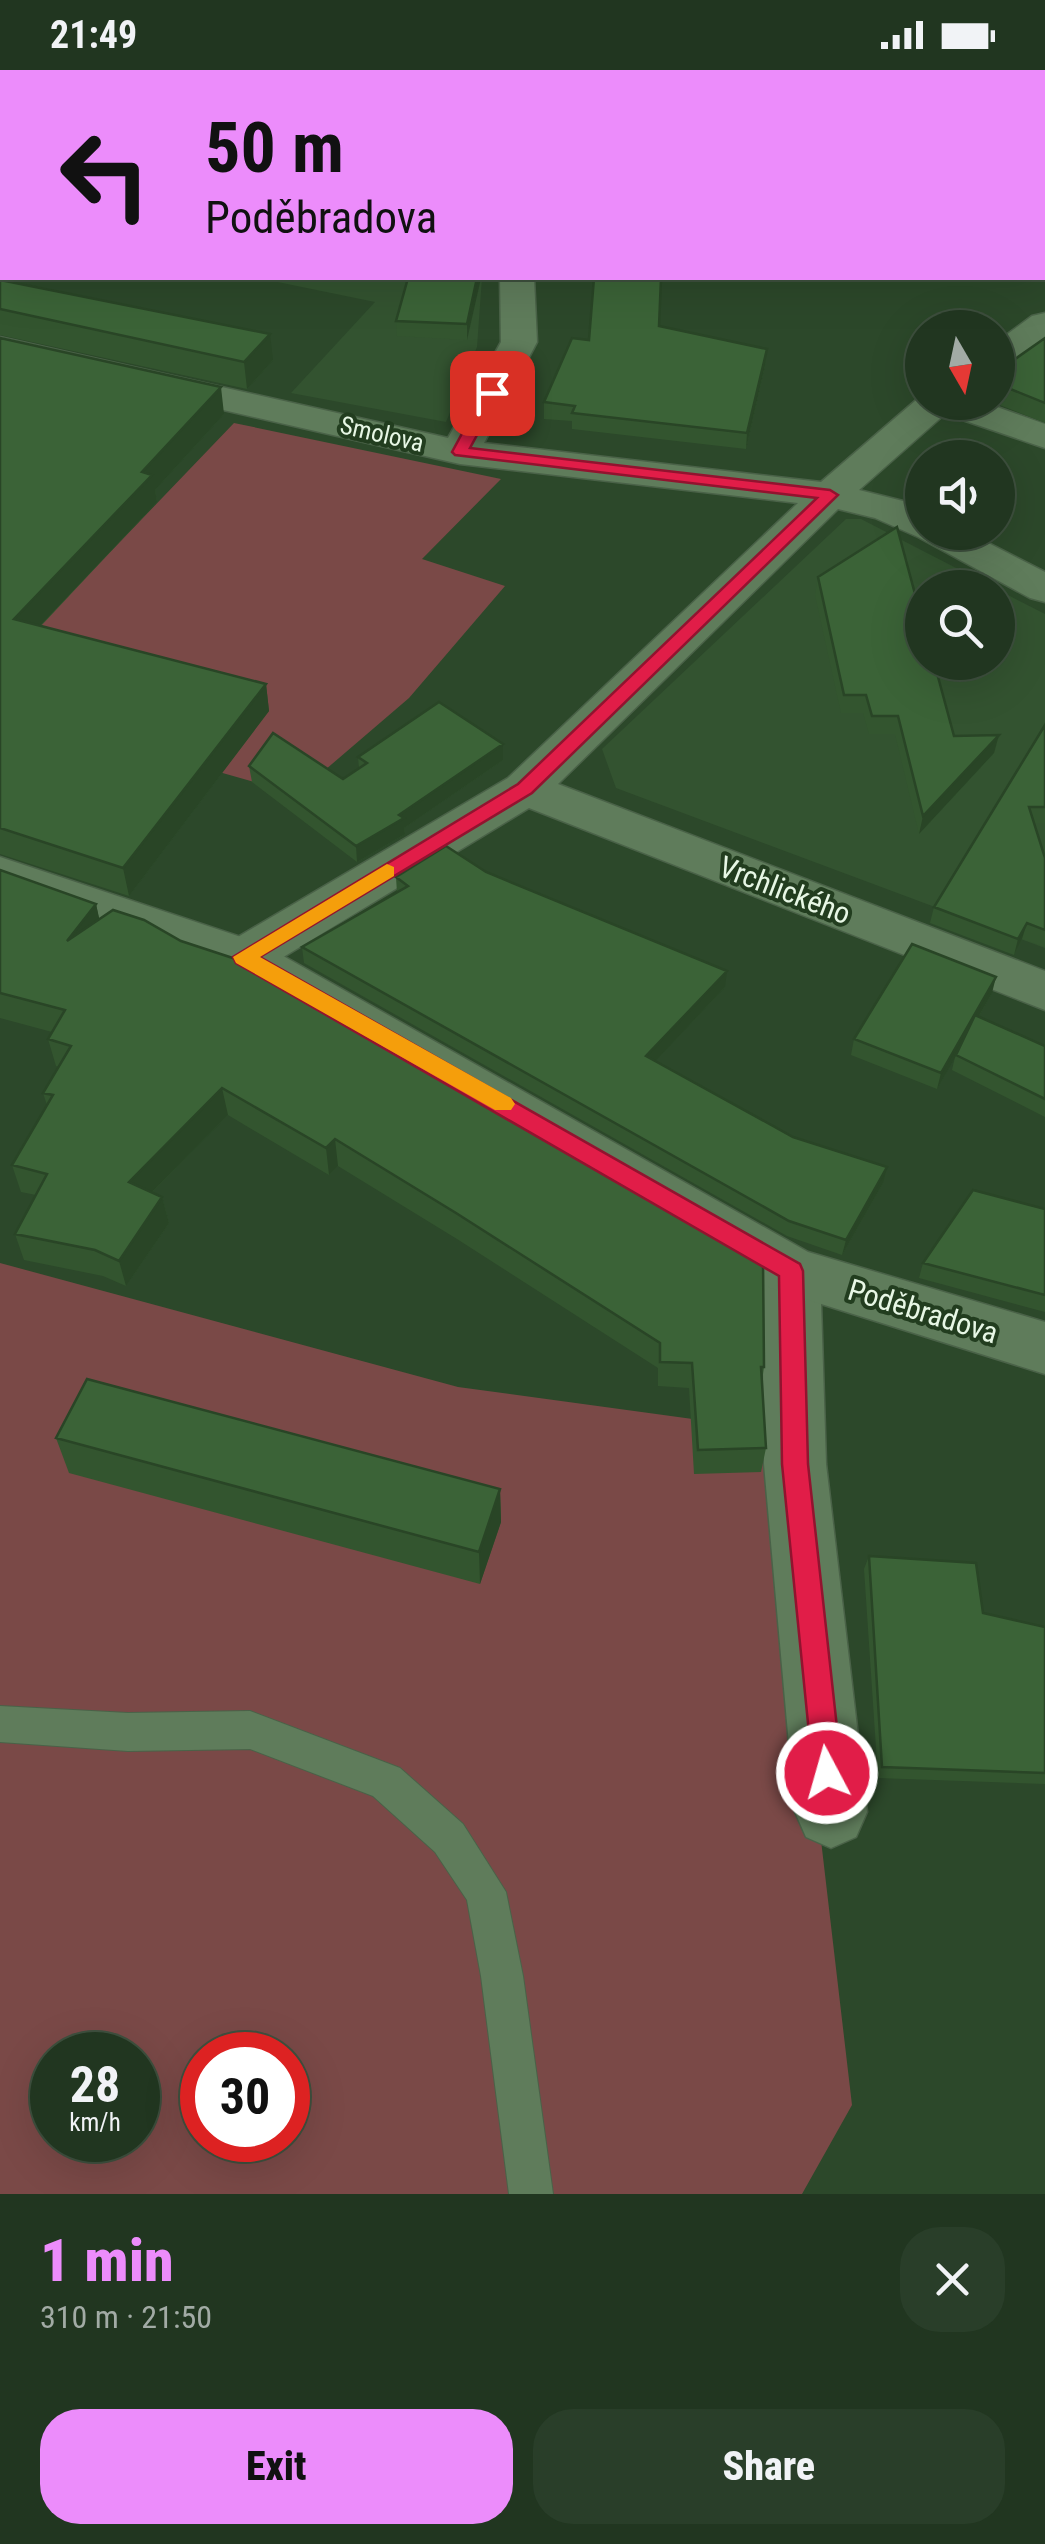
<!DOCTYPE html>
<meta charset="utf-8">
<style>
:root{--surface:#213620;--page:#293e29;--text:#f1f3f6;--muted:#a2aba5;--line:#3e503e;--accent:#ec8cfb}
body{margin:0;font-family:"Roboto Condensed",sans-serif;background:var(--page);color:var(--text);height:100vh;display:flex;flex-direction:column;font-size:38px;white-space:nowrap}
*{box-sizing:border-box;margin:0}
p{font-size:32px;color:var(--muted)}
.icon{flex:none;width:55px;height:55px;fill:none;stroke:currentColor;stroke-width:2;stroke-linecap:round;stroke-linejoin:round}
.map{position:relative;height:2124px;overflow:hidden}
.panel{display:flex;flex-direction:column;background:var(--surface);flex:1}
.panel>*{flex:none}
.banner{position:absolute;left:0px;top:0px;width:1045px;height:210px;box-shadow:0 10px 40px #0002,0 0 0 2px var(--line);background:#ec8cfb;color:#111;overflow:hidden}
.needle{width:65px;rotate:171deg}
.controls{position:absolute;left:905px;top:240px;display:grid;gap:20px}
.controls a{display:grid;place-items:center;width:110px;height:110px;border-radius:50%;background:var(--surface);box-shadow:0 10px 40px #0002,0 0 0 2px var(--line);font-size:50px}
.speed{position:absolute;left:30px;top:1962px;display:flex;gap:20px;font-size:50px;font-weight:700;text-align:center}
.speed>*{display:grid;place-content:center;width:130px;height:130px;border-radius:50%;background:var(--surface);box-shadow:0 10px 40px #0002,0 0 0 2px var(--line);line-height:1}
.speed small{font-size:25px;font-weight:400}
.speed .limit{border:15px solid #d22;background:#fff;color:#111}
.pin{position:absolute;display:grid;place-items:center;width:85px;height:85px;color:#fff;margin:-42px;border-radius:20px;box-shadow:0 5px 15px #0006}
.me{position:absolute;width:110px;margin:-55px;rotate:354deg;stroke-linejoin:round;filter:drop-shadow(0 0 8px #0008)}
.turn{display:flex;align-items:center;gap:35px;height:210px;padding:0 40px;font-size:45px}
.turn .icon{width:130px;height:130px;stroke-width:2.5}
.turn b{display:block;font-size:70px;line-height:85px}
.round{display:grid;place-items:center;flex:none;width:105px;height:105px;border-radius:40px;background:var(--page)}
.overview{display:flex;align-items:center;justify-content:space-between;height:170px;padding:0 40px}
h1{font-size:60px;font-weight:800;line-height:75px;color:var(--accent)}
.primary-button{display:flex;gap:20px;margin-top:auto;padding:20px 40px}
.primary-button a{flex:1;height:115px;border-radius:40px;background:var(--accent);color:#111;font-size:40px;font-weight:800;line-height:115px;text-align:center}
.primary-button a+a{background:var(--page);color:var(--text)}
.status{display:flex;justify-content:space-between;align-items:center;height:70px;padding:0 50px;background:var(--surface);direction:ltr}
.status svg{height:28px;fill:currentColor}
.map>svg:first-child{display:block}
</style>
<div class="status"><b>21:49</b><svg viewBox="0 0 49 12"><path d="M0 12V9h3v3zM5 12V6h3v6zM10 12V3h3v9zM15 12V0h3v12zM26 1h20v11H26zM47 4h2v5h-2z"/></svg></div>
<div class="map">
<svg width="1045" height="2124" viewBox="0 0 1045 2124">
<rect width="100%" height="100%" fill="#2c482a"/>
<!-- built -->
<path fill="#335330" d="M258,208H482L477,277L446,352L291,323L375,232Z
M846,449H861L993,517L922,518V592H998V520L1045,544V878L616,718L602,679Z"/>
<!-- green -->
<path fill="#7a4947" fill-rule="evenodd" d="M234,353L501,409L422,489L505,516L409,628L297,724L0,640V597Z
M0,1193L458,1317L773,1360L852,2035L802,2124H0ZM52,1985H138V2070H52ZM202,1985H288V2070H202Z"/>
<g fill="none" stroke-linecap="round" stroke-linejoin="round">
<!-- service casing -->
<g stroke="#4a6248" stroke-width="2">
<path id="service" d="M0,1636L128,1643L250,1641L400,1698L463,1754L506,1822L523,1906L553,2124H509L481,1906L467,1830L435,1782L373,1726L250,1679L128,1681L0,1672Z"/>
</g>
<!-- minor casing -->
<g stroke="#4a6248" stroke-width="3">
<path id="minor" d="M499,0H529V2H500Z
M500,208H534L537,272L484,373L821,412L922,325V332H983L1045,354V378L945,344L859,420L903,431L922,440V462H967L1045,502V532L1030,528L918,467L875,448L838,439L558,714L1045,901V940L529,738L262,900L244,905L226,900L219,887L226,874L508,708L798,433L460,394L0,289V267L448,368L501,272Z
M1045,243V271L1011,296L998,299V271L1032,246Z
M791,1177L812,1184L820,1201L826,1394L867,1742L856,1767L831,1778L806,1767L795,1742L764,1394L762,1201L770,1184Z"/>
</g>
<!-- tertiary casing -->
<g stroke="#4a6248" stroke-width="3">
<path id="tertiary" d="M0,787L262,874L808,1182L1045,1252V1304L770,1218L226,900L0,822Z"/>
</g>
<!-- service -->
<use href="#service" fill="#5f7c5b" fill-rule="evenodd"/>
<!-- minor -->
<use href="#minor" fill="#5f7c5b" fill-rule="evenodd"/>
<!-- tertiary -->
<use href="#tertiary" fill="#5f7c5b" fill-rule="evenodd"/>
<!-- rail casing -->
<g stroke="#bdcfbb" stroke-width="8">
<path id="rail" d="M131,2L137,0"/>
</g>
<!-- rail -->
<use href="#rail" stroke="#223d1f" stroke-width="5" stroke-dasharray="14" stroke-linecap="butt"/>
</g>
<!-- wall -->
<path fill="#33552f" d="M204,0H483L491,2H204Z
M750,0H942L943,2H750Z
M1045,118V195L1042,194V120Z
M408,208H481L467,270L397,266L396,251Z
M0,210L273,290L247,319L0,265Z
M659,256L767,279L765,295L746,379L572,359V351L544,349V332L589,270Z
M0,268L224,344L155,420L157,432L41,556L266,614L269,641L129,826L0,784Z
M1045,268V353L992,332H998V301Z
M818,507L954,666L999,665L994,683L919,764L895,664H869L863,643H841L815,525Z
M1045,655V753H1034L1045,788V877L1022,869L1014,885L930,853L934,837Z
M358,687L503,690L404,758L405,764L357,792L252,712L249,696L343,709L359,698Z
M0,800L96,834L99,849L764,1297L762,1311L766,1378L761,1402L694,1404L689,1318L658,1316V1298L457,1169L338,1096L329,1105L228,1045L152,1122L162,1127L169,1153L126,1216L103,1206L24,1190L15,1164L36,1125L21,1122L12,1095L47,1035L43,1023L59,997L56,996L48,969L52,962L0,948Z
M486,802L725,917L655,991L793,1067L883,1113L842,1185L787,1166L304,893L302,877L397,823L396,807Z
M992,923L979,946L1045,976V1047L952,1000L955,987L937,1019L851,985L854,969Z
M1045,1139V1242L919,1208L923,1193Z
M56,1368L500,1419L501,1452L480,1514L69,1403Z
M869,1486L983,1543L1045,1557V1714L878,1708L864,1499Z"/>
<!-- shaded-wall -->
<path fill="#294526" d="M386,0H414V2H381Z
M2,134V161L0,162V135Z
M477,208H481L467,270V254Z
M270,264L273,290L247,319L244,292Z
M767,279L765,295L746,379L747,363Z
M221,317L224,344L155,420L157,432L21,576L14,549L142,402Z
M266,614L269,641L129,826L123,798Z
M999,665L994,683L919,764L923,746Z
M503,674V690L404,758L405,764L357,792L356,776Z
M96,834L102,861L67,871Z
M1027,853L1022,869L1014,885L1018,869Z
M727,901L725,917L645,1002L646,986Z
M996,907L992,923L937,1019L941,1003Z
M222,1018L228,1045L136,1138L129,1112Z
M335,1069L338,1096L329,1105L326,1078Z
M887,1097L883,1113L842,1185L846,1170Z
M162,1127L169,1153L126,1216L119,1191Z
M500,1419L501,1452L480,1514L479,1482Z"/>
<!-- building -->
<path fill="#3b6337" stroke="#294526" stroke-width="2.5" d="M234,0H386L381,2H231Z
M413,0H483L491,2H413Z
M828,0H942L943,2H841Z
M0,103L2,105V134L0,135Z
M1045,118V176L1042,175V120Z
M408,208H477L467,254L396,251Z
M594,208H661L659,256L767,279L747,363L572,343L575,336L544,332L572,268L589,270Z
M0,210L270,264L244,292L0,239Z
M0,268L221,317L142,402L152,405L14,549L266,614L123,798L0,758Z
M1045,268V333L998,314V301Z
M897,457L922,550V592H934L954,666L999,665L923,746L898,646H872L866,625H844L818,507Z
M439,632L503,674L399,745L404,748L356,776L249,696L273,663L343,709L367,693L358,687Z
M1045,655V737H1029L1045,788V860L1027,853L1018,869L934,837Z
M446,776L486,802L727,901L646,986L793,1067L887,1097L846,1170L789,1151L302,877L408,816L396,807Z
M0,800L96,834L67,871L113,840L144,850L181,871L251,894L763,1190L764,1297H761L766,1378L698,1380L692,1293L660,1292V1273L456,1143L335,1069L326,1078L222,1018L129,1112L162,1127L119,1191L95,1180L15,1164L47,1104L12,1095L53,1025L43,1023L71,976L48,969L65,940L0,923Z
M912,874L996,907L941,1003L854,969Z
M975,945L1045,976V1029L956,985Z
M973,1120L1045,1139V1225L923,1193Z
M87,1309L500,1419L479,1482L56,1368Z
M869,1486L976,1493L983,1543L1045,1557V1703L882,1697Z"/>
<!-- route -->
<path fill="#e11d48" stroke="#92132f" stroke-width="2.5" d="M492,318L500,323L470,378L830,420L838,425L532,723L260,887L800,1194L803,1201L808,1394L842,1703L838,1713L827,1717L817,1713L813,1703L782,1394L779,1206L236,893L233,887L518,714L817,428L455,385L452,382L484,323Z"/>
<!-- slow -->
<path fill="#f59e0b" d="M387,794L394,797V806L260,887L511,1028L515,1034L511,1040H495L236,893L233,887Z"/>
<g text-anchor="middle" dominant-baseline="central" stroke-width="8" stroke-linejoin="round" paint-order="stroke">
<!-- far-street labels -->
<g font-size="25" fill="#e7f7e5" stroke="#223d1f">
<text transform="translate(382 364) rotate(13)">Smolova</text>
</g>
<!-- street labels -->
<g font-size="30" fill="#e7f7e5" stroke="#223d1f">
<text transform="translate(785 820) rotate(21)">Vrchlického</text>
<text transform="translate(923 1241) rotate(17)">Poděbradova</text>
</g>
</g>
</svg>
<div class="controls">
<a><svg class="needle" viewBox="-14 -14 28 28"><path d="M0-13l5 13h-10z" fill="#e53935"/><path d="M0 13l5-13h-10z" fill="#a2aba5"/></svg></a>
<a><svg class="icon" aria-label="sound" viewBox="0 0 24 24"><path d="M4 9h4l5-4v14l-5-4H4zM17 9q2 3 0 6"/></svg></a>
<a><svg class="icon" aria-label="search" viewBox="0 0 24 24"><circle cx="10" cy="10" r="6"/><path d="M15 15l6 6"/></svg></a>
</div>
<div class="speed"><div>28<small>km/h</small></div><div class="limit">30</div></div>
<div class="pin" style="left:492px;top:323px;background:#d93025"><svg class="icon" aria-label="arrive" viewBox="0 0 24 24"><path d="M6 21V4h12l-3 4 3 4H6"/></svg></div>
<svg class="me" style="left:827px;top:1703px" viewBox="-20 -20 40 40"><circle r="17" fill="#e11d48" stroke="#fff" stroke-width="3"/><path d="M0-11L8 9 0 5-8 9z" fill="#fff"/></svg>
<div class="banner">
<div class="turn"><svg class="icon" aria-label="left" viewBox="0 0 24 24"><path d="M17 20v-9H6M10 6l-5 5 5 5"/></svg><div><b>50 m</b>Poděbradova</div></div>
</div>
</div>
<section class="panel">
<div class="overview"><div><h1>1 min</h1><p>310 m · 21:50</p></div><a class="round"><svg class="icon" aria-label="close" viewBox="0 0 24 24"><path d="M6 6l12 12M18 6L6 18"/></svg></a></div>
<div class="primary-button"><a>Exit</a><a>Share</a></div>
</section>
